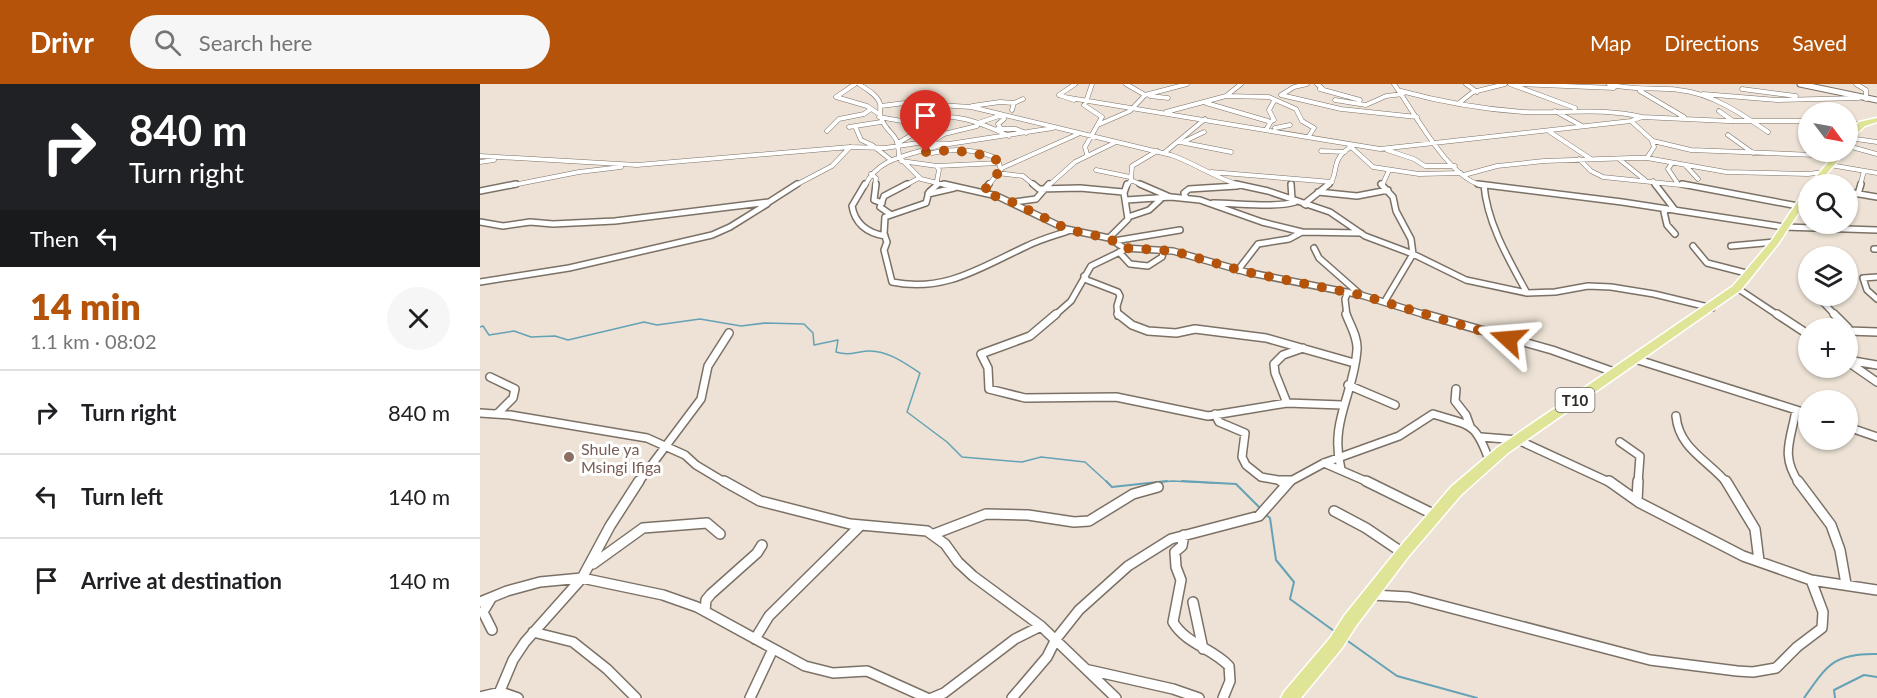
<!DOCTYPE html>
<meta charset="utf-8">
<style>
:root{--surface:#fff;--page:#f6f6f6;--text:#202124;--muted:#757577;--line:#e0e0e0;--accent:#b45309}
body{margin:0;font-family:Lato,sans-serif;background:var(--page);color:var(--text);height:100vh;display:flex;flex-direction:column;font-size:22px;white-space:nowrap}
*{box-sizing:border-box;margin:0}
p{font-size:20px;color:var(--muted)}
.icon{flex:none;width:33px;height:33px;fill:none;stroke:currentColor;stroke-width:2;stroke-linecap:round;stroke-linejoin:round}
.map{position:relative;flex:1;overflow:hidden}
.panel{display:flex;flex-direction:column;background:var(--surface);width:480px}
.panel>*{flex:none}
.hud{background:#202124;color:#fff;overflow:hidden}
.needle{width:39px;rotate:122deg}
.buttons{position:absolute;left:1318px;top:18px;display:grid;gap:12px}
.buttons a{display:grid;place-items:center;width:60px;height:60px;border-radius:50%;background:var(--surface);box-shadow:0 2px 4px #0004;font-size:30px}
.pin{position:absolute;display:grid;place-items:center;width:51px;height:51px;color:#fff;margin:-62px -26px;border-radius:50% 50% 50% 0;rotate:-45deg;box-shadow:0 0 6px #0007}
.pin .icon{rotate:45deg}
.me{position:absolute;width:66px;margin:-33px;rotate:289deg;stroke-linejoin:round;filter:drop-shadow(0 0 4px #0008)}
.turn{display:flex;align-items:center;gap:21px;height:126px;padding:0 30px;font-size:27px}
.turn .icon{width:78px;height:78px;stroke-width:2.5}
.turn b{display:block;font-size:42px;line-height:51px}
.then{display:flex;align-items:center;height:57px;padding:0 30px;background:#0003;gap:12px;font-size:22px}
.round{display:grid;place-items:center;flex:none;width:63px;height:63px;border-radius:32px;background:var(--page)}
.overview{display:flex;align-items:center;justify-content:space-between;height:102px;padding:0 30px}
h1{font-size:36px;font-weight:800;line-height:45px;color:var(--accent)}
ul{padding:0;list-style:none}
li{display:flex;align-items:center;gap:18px;height:84px;padding:0 30px;border-top:2px solid var(--line)}
li div{flex:1}
li b{display:block;font-size:22px}
li em{font-style:normal}
header{display:flex;align-items:center;gap:36px;box-sizing:border-box;height:84px;padding:0 30px;background:var(--accent);color:#fff}
header strong{font-size:28px}
nav{display:flex;gap:33px;margin-inline-start:auto;font-size:21px}
.search{width:420px;height:54px;background:var(--page);display:flex;align-items:center;gap:15px;box-sizing:border-box;padding:0 21px;border-radius:33px;color:var(--muted);font-size:22px}
main{display:flex;flex:1;min-height:0}
.map>svg:first-child{display:block}
</style>
<header>
<strong>Drivr</strong>
<div class="search"><svg class="icon" aria-label="search" viewBox="0 0 24 24"><circle cx="10" cy="10" r="6"/><path d="M15 15l6 6"/></svg>Search here</div>
<nav><a>Map</a><a>Directions</a><a>Saved</a></nav>
</header>
<main>
<section class="panel">
<div class="hud">
<div class="turn"><svg class="icon" aria-label="right" viewBox="0 0 24 24"><path d="M7 20v-9h11M14 6l5 5-5 5"/></svg><div><b>840 m</b>Turn right</div></div>
<div class="then">Then<svg class="icon" aria-label="left" viewBox="0 0 24 24"><path d="M17 20v-9H6M10 6l-5 5 5 5"/></svg></div>
</div>
<div class="overview"><div><h1>14 min</h1><p>1.1 km · 08:02</p></div><a class="round"><svg class="icon" aria-label="close" viewBox="0 0 24 24"><path d="M6 6l12 12M18 6L6 18"/></svg></a></div>
<ul>
<li><svg class="icon" aria-label="right" viewBox="0 0 24 24"><path d="M7 20v-9h11M14 6l5 5-5 5"/></svg><div><b>Turn right</b></div><em>840 m</em></li>
<li><svg class="icon" aria-label="left" viewBox="0 0 24 24"><path d="M17 20v-9H6M10 6l-5 5 5 5"/></svg><div><b>Turn left</b></div><em>140 m</em></li>
<li><svg class="icon" aria-label="arrive" viewBox="0 0 24 24"><path d="M6 21V4h12l-3 4 3 4H6"/></svg><div><b>Arrive at destination</b></div><em>140 m</em></li>
</ul>
</section>
<div class="map">
<svg width="1397" height="614" viewBox="0 0 1397 614">
<rect width="100%" height="100%" fill="#ede2d5"/>
<g fill="none" stroke-linecap="round" stroke-linejoin="round">
<!-- stream-far1 -->
<path stroke="#66a2b5" stroke-width="1.5" d="M0,243L3,242L9,251L34,247L51,253L75,252L88,256L164,238L177,241L220,235L261,242L285,239L324,240L333,249L334,261L358,256L356,268C369,272 375,268 388,267C407,266 425,279 440,289L427,328L467,358L482,373L542,378L561,373L605,378L628,399
M672,399L692,397L734,399"/>
<!-- stream -->
<path stroke="#66a2b5" stroke-width="2" d="M626,397L632,403L687,397
M702,397L756,400L780,424
M785,430L790,434L796,476L814,498L810,515L854,547
M865,555L917,592L997,614
M1324,614C1347,581 1354,569 1397,570
M1355,614L1354,606L1384,591L1397,593"/>
<!-- minor-far3 casing -->
<g stroke="#7b7166" stroke-width="5">
<path id="minor-far3" d="M375,0L356,13L387,22L399,30
M379,0C386,5 398,11 400,20C401,25 399,29 401,34C409,54 418,45 419,73L441,95L470,102
M827,0L814,3L801,11L861,25L937,33
M837,0L842,4L840,5L880,16
M914,0C934,27 969,97 1005,102
M986,0L997,8
M1030,0L1095,24
M1037,0L1134,4
M1129,0C1153,7 1175,3 1199,6C1231,9 1262,30 1288,48
M1376,0L1386,6V15
M1262,5L1316,12
M921,7C961,18 1002,25 1043,28C1085,30 1119,23 1162,33
M1160,7L1204,33
M1223,10L1297,16L1379,14
M579,11L594,16
M579,11L595,0
M665,11L707,0
M670,12L688,14
M746,12L789,13L816,25L822,37L834,44L829,52
M590,14L900,65L1151,37L1162,33L1247,37H1329
M855,16L886,21L906,12L923,10
M606,18L612,0
M726,19L788,37L790,39L786,46
M979,19L993,8L1025,0
M604,21L622,33L605,63L607,70
M401,22L425,19L491,23L691,71C715,79 738,96 763,102
M492,22L520,18L534,19
M532,26L534,19L543,15
M1075,27L1102,42
M1239,27L1253,37
M686,28L746,12L761,0
M399,33L439,40L458,52
M451,35L463,43L464,50
M1151,37L1173,57L1211,66L1359,72
M790,38L794,36L789,26L794,17
M434,39L429,43L431,46L455,48
M498,39L522,31
M1368,39L1382,40
M620,40L650,27L665,11L646,0
M442,41C465,22 506,41 529,52
M375,42L381,56L392,61L411,76
M369,43L401,38
M795,44L810,41
M517,45H536L546,49
M521,45L518,40L524,35L522,31
M347,47L359,35L384,30L391,25
M1070,48L1111,75
M1248,51L1273,69
M1369,54L1397,58
M705,57L724,48
M700,58L751,68
M418,59L440,46
M450,59L464,50L497,42
M869,61L893,83L939,90L981,89
M1368,62L1397,70
M907,66L934,75L945,82H975
M841,67L865,68
M452,69C473,64 498,65 518,75L520,83
M684,69L725,35
M0,72L157,81L370,63L405,64L438,59L469,60L573,44
M1167,74L1174,63L1172,57
M1099,75L1111,87L1123,93L1210,102
M1139,75L1165,96
M421,77L457,82L519,79
M0,78L14,76
M1192,79L1188,85L1198,100
M1350,81L1397,89
M1206,82L1218,95
M616,86L650,93
M731,88L852,98
M517,89L543,92L555,102
M391,90L396,94L395,102
M984,91L1017,82L1064,77L1151,74H1167L1246,88L1328,90L1344,88
M651,96L664,102
M1173,97L1176,102
M28,102L99,88L141,83
M314,102L352,82L370,63
M385,102C398,72 433,71 460,61
M424,102L439,94
M456,102L459,86L457,82
M508,102L522,84L598,50
M568,102L595,78L634,59
M647,102L651,96L652,82L677,67
M847,102C861,91 848,76 871,63
M902,102L909,86
M1380,102L1384,87"/>
</g>
<!-- minor-far2 casing -->
<g stroke="#7b7166" stroke-width="8">
<path id="minor-far2" d="M385,100L372,122C375,140 388,149 405,152
M396,100L394,116L402,119
M458,100L449,108L446,119L405,133L404,150L407,158L404,166L412,198C465,209 501,183 547,162C561,155 577,151 591,146
M464,100L517,112L586,145L629,154L644,164L693,167L766,188L881,211L949,232
M553,100L559,105L600,104L643,108
M660,100L690,113
M756,100L788,107L850,128L885,152L933,170L986,196L1047,209L1075,208L1108,202L1131,203L1174,210L1232,224
M901,100L913,113L916,127L931,155L933,170L905,217
M998,100L1142,118L1304,143L1397,146
M1175,100L1195,126
M1202,100L1318,122
M1004,101C1007,139 1029,176 1047,209
M0,107L36,100
M503,108L509,100
M838,108L877,112L908,106
M1368,108L1397,113
M448,110L474,104
M1378,110L1381,100
M706,114L704,109L709,105L757,102
M646,116L691,113L720,116L782,138L822,148
M534,118L556,115L569,100
M733,119C756,119 796,124 815,118L812,115L811,100
M826,121L824,120L849,100
M1187,125L1184,128L1187,141L1195,150
M410,130L400,123L404,112L427,100
M648,133L669,126L682,114
M0,138L23,142L50,138L73,140L135,137L289,118L317,100
M629,154L648,135L644,109L647,100
M634,157L700,146
M1213,162L1227,179L1270,190
M1251,162L1295,158
M834,164L839,174L881,211
M1394,165H1397
M639,168L650,180L668,182L682,173L684,166
M758,186L778,160L809,155L822,148L881,149
M604,192L607,196L638,208L640,212L637,222L638,232
M1397,193L1383,194L1387,206L1397,215
M0,198L89,184L232,151L250,143L287,120
M1257,204L1299,232
M1339,214L1356,232
M574,232L591,217L611,182L648,164
M867,232L865,215L868,208"/>
</g>
<!-- minor-far1 casing -->
<g stroke="#7b7166" stroke-width="10">
<path id="minor-far1" d="M576,230L550,252L501,270L508,284L509,305L545,314L636,313L728,332L807,319L862,321
M638,230L652,241L668,247L696,249L715,245L786,254L874,279
M944,230L1072,266L1134,288
M1297,230L1329,251
M1354,230L1368,244
M1368,247L1397,248
M1155,275L1329,330
M1368,276L1397,281
M1368,278L1397,298
M10,293L35,305L33,314L17,330
M868,301L915,321
M976,305L975,317L986,331L990,342
M807,319L795,289L794,280L803,271L823,264
M1316,326C1311,356 1300,371 1319,399
M0,329L30,331L167,354L205,371L216,381L246,399
M735,330L739,338L765,349L762,373L766,381L781,393L809,398L844,379L919,352L953,330C990,342 995,337 1009,376
M1196,332C1199,365 1228,376 1247,399
M1368,343L1397,353
M1001,353L1038,356L1131,399
M1140,358L1160,372L1158,399
M844,379L890,399
M861,385C849,338 874,310 877,266C878,253 870,241 866,230
M158,399L221,315L228,282L249,249"/>
</g>
<!-- minor casing -->
<g stroke="#7b7166" stroke-width="12">
<path id="minor" d="M244,397L280,417L370,440L447,447L465,460L478,478L493,492L561,542L636,614
M801,397H810
M886,397L955,431
M1129,397L1160,419L1263,472L1331,496L1397,506
M1246,397L1275,445L1279,477
M1318,397L1351,441L1360,466L1366,500
M1157,417L1158,397
M854,427L886,444L923,469
M454,450L506,430L548,431L594,438L609,437L653,410L678,403
M704,451L702,462L695,468L696,483L701,496L693,538C706,560 732,564 749,582L750,597L743,614
M113,480L163,444L227,439L240,450
M892,511L929,513L1170,576L1257,587L1273,588L1296,584L1317,563L1342,544L1343,528L1331,496
M12,513L3,528L12,546
M0,518L27,507L60,498L102,494L183,511L217,523L325,582L353,589L387,587L447,614
M713,518L723,565
M225,527L226,516L231,510L277,469L282,461
M53,548L93,558L127,585L156,614
M275,555L289,532L380,442
M609,586L693,605L719,614
M0,613L21,608L38,614
M17,614L33,576L45,558L102,494L130,442L159,397
M270,614L293,565
M452,614L464,609L535,555L561,542
M532,614L567,573L576,555L599,526L648,482L691,455L779,432L809,398"/>
</g>
<!-- tertiary casing -->
<g stroke="#7b7166" stroke-width="7">
<path id="tertiary" d="M1320,0L1397,16"/>
</g>
<!-- trunk casing -->
<g stroke="#fff" stroke-width="3">
<path id="trunk" d="M1397,34V38L1385,42L1368,57V51L1379,38Z
M1357,68H1365L1338,100H1330Z
M1329,104V113L1298,160L1261,206L1028,369L981,411L928,473L876,542L862,564L821,614H801L804,608L850,554L864,532L918,465L971,403L1018,363L1253,202L1292,156L1326,105Z"/>
</g>
<!-- minor-far3 -->
<use href="#minor-far3" stroke="#fff" stroke-width="4"/>
<!-- minor-far2 -->
<use href="#minor-far2" stroke="#fff" stroke-width="5"/>
<!-- minor-far1 -->
<use href="#minor-far1" stroke="#fff" stroke-width="7"/>
<!-- minor -->
<use href="#minor" stroke="#fff" stroke-width="9"/>
<!-- tertiary -->
<use href="#tertiary" stroke="#fff" stroke-width="5"/>
<!-- trunk -->
<use href="#trunk" fill="#e0e497" fill-rule="evenodd"/>
</g>
<g fill="none" stroke-linecap="round" stroke-linejoin="round">
<!-- route -->
<path stroke="#b45309" stroke-width="10" stroke-dasharray="0 18" d="M446,68L473,66L514,73L522,84L503,108L532,118L589,146L628,154L645,164L693,167L766,188L881,211L1028,255"/>
</g>
<!-- markers -->
<circle fill="#8d6e63" stroke="#fff" stroke-width="2" cx="89" cy="373" r="6"/>
<g text-anchor="middle" dominant-baseline="central" stroke-width="6" stroke-linejoin="round" paint-order="stroke">
<!-- shield labels -->
<rect fill="#fff" stroke="#6c6966" stroke-width="1.5" x="1075.5" y="304" width="39" height="24" rx="4.5"/>
<g font-size="15" font-weight="bold" fill="#2d2924">
<text x="1095" y="316">T10</text>
</g>
<!-- education labels -->
<g font-size="16" fill="#785e54" stroke="#fff" text-anchor="start">
<text x="101" y="364">Shule ya<tspan x="101" dy="18">Msingi Ifiga</tspan></text>
</g>
</g>
</svg>
<div class="buttons">
<a><svg class="needle" viewBox="-14 -14 28 28"><path d="M0-13l5 13h-10z" fill="#e53935"/><path d="M0 13l5-13h-10z" fill="#757577"/></svg></a>
<a><svg class="icon" aria-label="search" viewBox="0 0 24 24"><circle cx="10" cy="10" r="6"/><path d="M15 15l6 6"/></svg></a>
<a><svg class="icon" aria-label="layers" viewBox="0 0 24 24"><path d="M12 4l9 5-9 5-9-5zM3 14l9 5 9-5"/></svg></a>
<a>+</a>
<a>−</a>
</div>
<div class="pin" style="left:446px;top:68px;background:#d93025"><svg class="icon" aria-label="arrive" viewBox="0 0 24 24"><path d="M6 21V4h12l-3 4 3 4H6"/></svg></div>
<svg class="me" style="left:1028px;top:255px" viewBox="-20 -20 40 40"><path d="M0-17L14 15 0 8-14 15z" fill="#b45309" stroke="#fff" stroke-width="4"/></svg>
</div>
</main>
